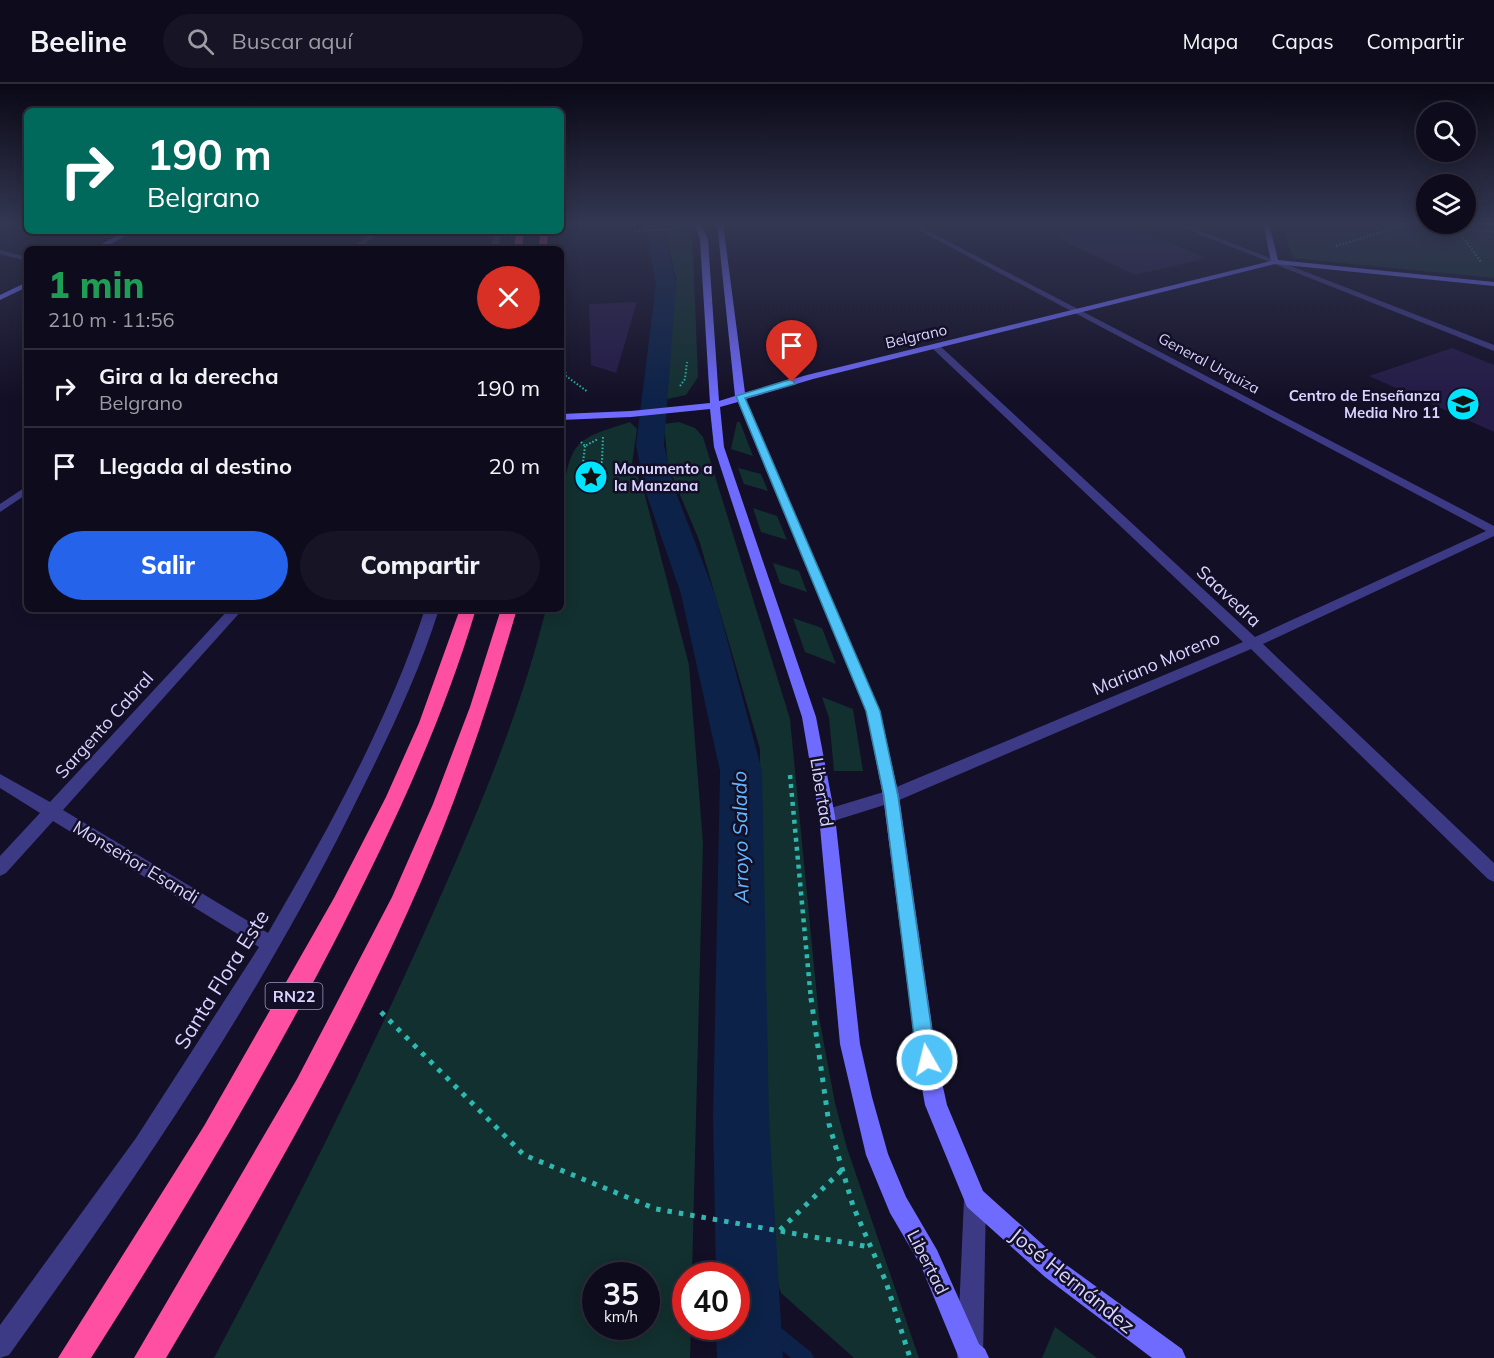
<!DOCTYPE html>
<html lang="es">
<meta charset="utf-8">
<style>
:root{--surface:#0e0b1c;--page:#171425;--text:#f1f3f6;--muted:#9b9ba3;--line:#2e2b3b;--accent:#2563eb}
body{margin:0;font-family:Mulish,sans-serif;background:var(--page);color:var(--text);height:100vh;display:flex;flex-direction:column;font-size:22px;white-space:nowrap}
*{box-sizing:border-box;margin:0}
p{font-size:20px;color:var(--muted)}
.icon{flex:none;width:33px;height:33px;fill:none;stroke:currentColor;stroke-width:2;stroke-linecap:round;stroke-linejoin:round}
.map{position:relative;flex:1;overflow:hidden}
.side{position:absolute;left:24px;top:162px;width:540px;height:366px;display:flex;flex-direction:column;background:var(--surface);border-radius:9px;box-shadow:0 3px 15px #0003,0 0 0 2px var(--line)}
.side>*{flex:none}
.guide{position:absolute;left:24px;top:24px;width:540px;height:126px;border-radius:9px;box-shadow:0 3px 15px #0003,0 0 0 2px var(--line);background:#00695c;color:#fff;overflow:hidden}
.tools{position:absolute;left:1416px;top:18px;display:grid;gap:12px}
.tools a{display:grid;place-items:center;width:60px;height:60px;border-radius:50%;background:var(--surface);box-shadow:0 3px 15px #0003,0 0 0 2px var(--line);font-size:30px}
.speed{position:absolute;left:582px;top:1178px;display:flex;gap:12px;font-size:30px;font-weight:700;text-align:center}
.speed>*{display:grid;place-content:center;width:78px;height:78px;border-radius:50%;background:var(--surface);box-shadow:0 3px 15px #0003,0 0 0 2px var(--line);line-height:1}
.speed small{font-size:15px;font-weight:400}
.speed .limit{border:9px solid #d22;background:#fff;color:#111}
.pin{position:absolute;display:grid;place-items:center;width:51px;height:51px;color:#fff;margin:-62px -26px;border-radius:50% 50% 50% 0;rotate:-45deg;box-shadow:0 0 6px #0007}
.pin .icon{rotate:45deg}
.me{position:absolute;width:66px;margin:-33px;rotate:352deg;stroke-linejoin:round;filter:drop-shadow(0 0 4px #0008)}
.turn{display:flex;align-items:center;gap:21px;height:126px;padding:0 24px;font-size:27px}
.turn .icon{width:78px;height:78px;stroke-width:2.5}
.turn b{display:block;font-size:42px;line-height:51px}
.round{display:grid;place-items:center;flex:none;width:63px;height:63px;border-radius:32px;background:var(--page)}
.headline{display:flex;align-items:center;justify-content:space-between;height:102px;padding:0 24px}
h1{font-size:36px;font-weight:800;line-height:45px;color:#1e9e55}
.cta{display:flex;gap:12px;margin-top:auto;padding:12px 24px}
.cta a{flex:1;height:69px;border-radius:36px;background:var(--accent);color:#fff;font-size:24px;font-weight:800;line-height:69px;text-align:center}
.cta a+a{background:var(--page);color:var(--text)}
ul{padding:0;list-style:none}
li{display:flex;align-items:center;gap:18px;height:78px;padding:0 24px;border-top:2px solid var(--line)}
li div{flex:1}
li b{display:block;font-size:22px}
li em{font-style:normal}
header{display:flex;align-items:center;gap:36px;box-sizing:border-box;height:84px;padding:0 30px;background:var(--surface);border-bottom:2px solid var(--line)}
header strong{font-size:28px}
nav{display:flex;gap:33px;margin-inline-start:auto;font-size:21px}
.search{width:420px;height:54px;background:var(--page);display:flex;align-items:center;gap:15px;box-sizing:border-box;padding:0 21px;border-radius:33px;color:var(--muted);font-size:22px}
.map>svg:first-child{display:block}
</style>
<header>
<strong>Beeline</strong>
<div class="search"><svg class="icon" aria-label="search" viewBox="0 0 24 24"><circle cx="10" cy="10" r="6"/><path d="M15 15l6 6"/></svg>Buscar aquí</div>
<nav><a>Mapa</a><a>Capas</a><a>Compartir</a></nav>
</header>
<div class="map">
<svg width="1494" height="1274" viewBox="0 0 1494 1274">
<rect width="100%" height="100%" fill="#130f26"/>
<!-- green -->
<path fill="#12302f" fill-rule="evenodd" d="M664,139H689L692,144L698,293L686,311L654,318L666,287L676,195Z
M1281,139H1494V194L1293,174Z
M630,338L637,345L632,380L643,404L689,581L703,759L692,1191H686V1242H691L690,1274H214C289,1134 360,992 425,847C472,742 518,638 546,525H561C561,490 556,390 576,364C587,349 613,344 630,338ZM596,1191H646V1242H596Z
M679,338L695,344L703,353L790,635L819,933L835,1019L847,1064L919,1274H854L781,1209L766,1163L755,1114L761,1033L760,665L699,456L668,382L664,340Z
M737,338H740L753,372L731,365Z
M738,384L761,390L768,407L744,400Z
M753,424L777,432L787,456L761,448Z
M773,479L799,487L807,508L780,499Z
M793,534L822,544L836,580L805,568Z
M822,613L853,625L863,687H834L829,634Z
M1055,1243L1097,1274H1042Z"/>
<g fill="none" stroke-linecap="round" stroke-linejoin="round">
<!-- stream -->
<path fill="#0c2248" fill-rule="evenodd" d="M749,1220L755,1223L811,1268L814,1274H791L743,1235L740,1229L743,1223Z"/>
<!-- canal -->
<path fill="#0c2248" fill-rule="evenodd" d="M645,139H663L676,200L664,361L675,406L715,510L762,687L769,1034L783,1274H717L716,1242H736V1191H716L713,1034L720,687L681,510L645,406L636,361L656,200Z"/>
</g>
<!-- building -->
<path fill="#241b47" d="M1026,139H1121L1207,174L1135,191Z
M637,218L616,289L591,281L589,220Z
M1452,264L1494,281V348L1369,292Z"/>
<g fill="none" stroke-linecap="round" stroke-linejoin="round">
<!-- path-far2 -->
<path stroke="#2fb8b0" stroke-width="2" stroke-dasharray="1.5 2" stroke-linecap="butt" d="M1457,145L1481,178
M635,147L676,145
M1336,162L1409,140L1494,148
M564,281L566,292L588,308
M680,302L685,295L687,278
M581,358L585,362L598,355
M585,362L583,379L602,378L603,352"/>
<!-- path-far1 -->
<path stroke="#2fb8b0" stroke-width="4.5" stroke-dasharray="4 5" stroke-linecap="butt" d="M790,691L811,916"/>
<!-- path -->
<path stroke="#2fb8b0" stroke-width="5" stroke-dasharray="4.5 7" stroke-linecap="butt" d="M811,914L829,1040L853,1122L886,1198L910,1274
M381,928L524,1071L656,1125L870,1163
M780,1146L842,1086"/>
<!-- street -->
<path fill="#3d3a85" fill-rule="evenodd" d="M905,139H913L1494,442V452L1263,560L1494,779V798L1488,795L1251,565L897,717L827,739L821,737L819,732L821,727L887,707L1243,558L933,265V261H939L1255,553L1486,447Z
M1171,139H1180L1494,261V267Z
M374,147H381L359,165H350Z
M494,147H500L499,165H491Z
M0,166L27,173V177L0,170Z
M27,402V410L0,428V420Z
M229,525H243L63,726L268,849C328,746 388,638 425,525H439C416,599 381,667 347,736C252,926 133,1099 9,1271L0,1274V1241L136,1054L259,863L53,737L6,789L0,792V772L40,729L0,704V690L50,718Z
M975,1104L983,1107L986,1115L983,1274H957L964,1115L967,1107Z"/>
<!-- secondary -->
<path fill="#6f6bff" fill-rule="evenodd" d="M695,139H701L708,156L719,317L735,312L717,139H723L745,309L807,291L1271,177L1263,139H1269L1278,176L1494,198V202L1275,180L813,295L746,315L880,627L899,712L937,976L947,1021L983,1107L1061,1177L1182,1265L1186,1274H1152L1045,1193L967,1123L925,1021L917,976L883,712L866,627L738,318L720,323L724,363L816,633L835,732L860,960L872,1013L888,1070L906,1113L937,1166L979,1260L985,1265L989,1274H959L921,1182L890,1129L866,1071L840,960L819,732L802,633L714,363L710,325L631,333L561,336V330L631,327L710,319L700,156Z
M126,147H134L102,165H92Z
M27,198V203L0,216V211Z"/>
<!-- highway -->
<path fill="#ff4fa3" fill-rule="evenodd" d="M516,147H524L522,165H514Z
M540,147H548L547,165H539Z
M460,525H476C442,639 392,745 338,851C263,996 179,1136 91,1274H58L204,1042L334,814L386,713L419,639Z
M501,525H517C498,590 477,655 453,719C379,913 272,1095 166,1274H134L297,995L392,813L433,720L470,623Z"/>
</g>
<!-- sky -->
<linearGradient id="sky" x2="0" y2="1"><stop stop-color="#0a0815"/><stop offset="0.44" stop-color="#333752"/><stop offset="1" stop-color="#333752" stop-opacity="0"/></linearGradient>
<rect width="1494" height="317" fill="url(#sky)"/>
<!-- route -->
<path fill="#4fc3f7" stroke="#337fa1" stroke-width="1.5" d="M792,295L795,300L745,314L880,627L898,712L936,976L933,983L927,986L920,983L917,976L884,712L866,627L736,312Z"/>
<!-- icons -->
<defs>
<g id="school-disc" transform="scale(1.725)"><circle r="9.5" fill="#00e5ff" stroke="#130f26"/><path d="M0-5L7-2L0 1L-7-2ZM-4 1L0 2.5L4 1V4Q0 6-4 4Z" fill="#111"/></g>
<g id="sight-disc" transform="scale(1.725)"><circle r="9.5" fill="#00e5ff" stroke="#130f26"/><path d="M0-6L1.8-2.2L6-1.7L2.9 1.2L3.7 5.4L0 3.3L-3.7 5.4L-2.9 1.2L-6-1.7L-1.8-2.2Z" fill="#111"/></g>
</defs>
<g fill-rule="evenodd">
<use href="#school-disc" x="1463" y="320"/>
<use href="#sight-disc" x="591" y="393"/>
</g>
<g text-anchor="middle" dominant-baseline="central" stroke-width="5" stroke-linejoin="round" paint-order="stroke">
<!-- far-street labels -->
<g font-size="15" fill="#d9d4ff" stroke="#130f26">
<text transform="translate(916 252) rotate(-13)">Belgrano</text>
<text transform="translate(1209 279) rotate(28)">General Urquiza</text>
</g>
<!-- far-poi labels -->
<g font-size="15" font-weight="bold" fill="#d9d4ff" stroke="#130f26" text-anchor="end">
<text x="1440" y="311">Centro de Enseñanza<tspan x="1440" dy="17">Media Nro 11</tspan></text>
<text x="614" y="384" text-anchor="start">Monumento a<tspan x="614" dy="17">la Manzana</tspan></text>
</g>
<!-- shield labels -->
<rect fill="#130f26" stroke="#9e99be" stroke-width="1.5" x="265.5" y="899" width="57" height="26" rx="4.5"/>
<g font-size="16" font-weight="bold" fill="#d9d4ff">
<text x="294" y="912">RN22</text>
</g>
<!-- street labels -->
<g font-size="18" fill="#d9d4ff" stroke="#130f26">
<text transform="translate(1229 512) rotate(43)">Saavedra</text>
<text transform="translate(1156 579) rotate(-23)">Mariano Moreno</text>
<text transform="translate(104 641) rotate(-48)">Sargento Cabral</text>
<text transform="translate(822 708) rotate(81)">Libertad</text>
<text transform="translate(136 778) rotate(31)">Monseñor Esandi</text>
<text transform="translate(928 1178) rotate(63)">Libertad</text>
</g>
<!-- water labels -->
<g font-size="20" font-style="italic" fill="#62b6ff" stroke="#130f26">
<text transform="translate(740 753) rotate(-91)">Arroyo Salado</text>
</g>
<!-- near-street labels -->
<g font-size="21" fill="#d9d4ff" stroke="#130f26">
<text transform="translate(221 895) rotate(-58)">Santa Flora Este</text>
<text transform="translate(1073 1196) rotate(39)">José Hernández</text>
</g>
</g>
</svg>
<div class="tools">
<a><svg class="icon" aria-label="search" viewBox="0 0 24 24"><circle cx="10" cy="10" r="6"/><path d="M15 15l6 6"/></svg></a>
<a><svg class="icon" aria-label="layers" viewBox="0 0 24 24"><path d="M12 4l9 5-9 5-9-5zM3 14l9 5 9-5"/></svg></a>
</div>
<div class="speed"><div>35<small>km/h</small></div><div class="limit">40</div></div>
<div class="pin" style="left:792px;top:298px;background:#d93025"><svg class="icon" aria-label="arrive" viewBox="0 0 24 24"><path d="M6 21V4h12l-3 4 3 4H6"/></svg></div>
<svg class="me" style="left:927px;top:976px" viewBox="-20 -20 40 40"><circle r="17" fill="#4fc3f7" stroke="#fff" stroke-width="3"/><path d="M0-11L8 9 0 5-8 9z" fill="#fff"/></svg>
<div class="guide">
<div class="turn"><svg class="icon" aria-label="right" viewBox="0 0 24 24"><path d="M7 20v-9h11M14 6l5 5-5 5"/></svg><div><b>190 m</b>Belgrano</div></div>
</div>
<section class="side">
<div class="headline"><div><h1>1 min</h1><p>210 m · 11:56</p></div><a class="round" style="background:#d93025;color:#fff"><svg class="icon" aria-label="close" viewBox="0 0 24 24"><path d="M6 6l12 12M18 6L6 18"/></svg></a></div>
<ul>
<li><svg class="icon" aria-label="right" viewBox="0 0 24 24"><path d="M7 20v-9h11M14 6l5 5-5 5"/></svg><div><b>Gira a la derecha</b><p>Belgrano</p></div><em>190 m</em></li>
<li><svg class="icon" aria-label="arrive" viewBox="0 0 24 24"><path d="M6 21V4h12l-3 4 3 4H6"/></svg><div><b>Llegada al destino</b></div><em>20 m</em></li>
</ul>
<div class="cta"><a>Salir</a><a>Compartir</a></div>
</section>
</div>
